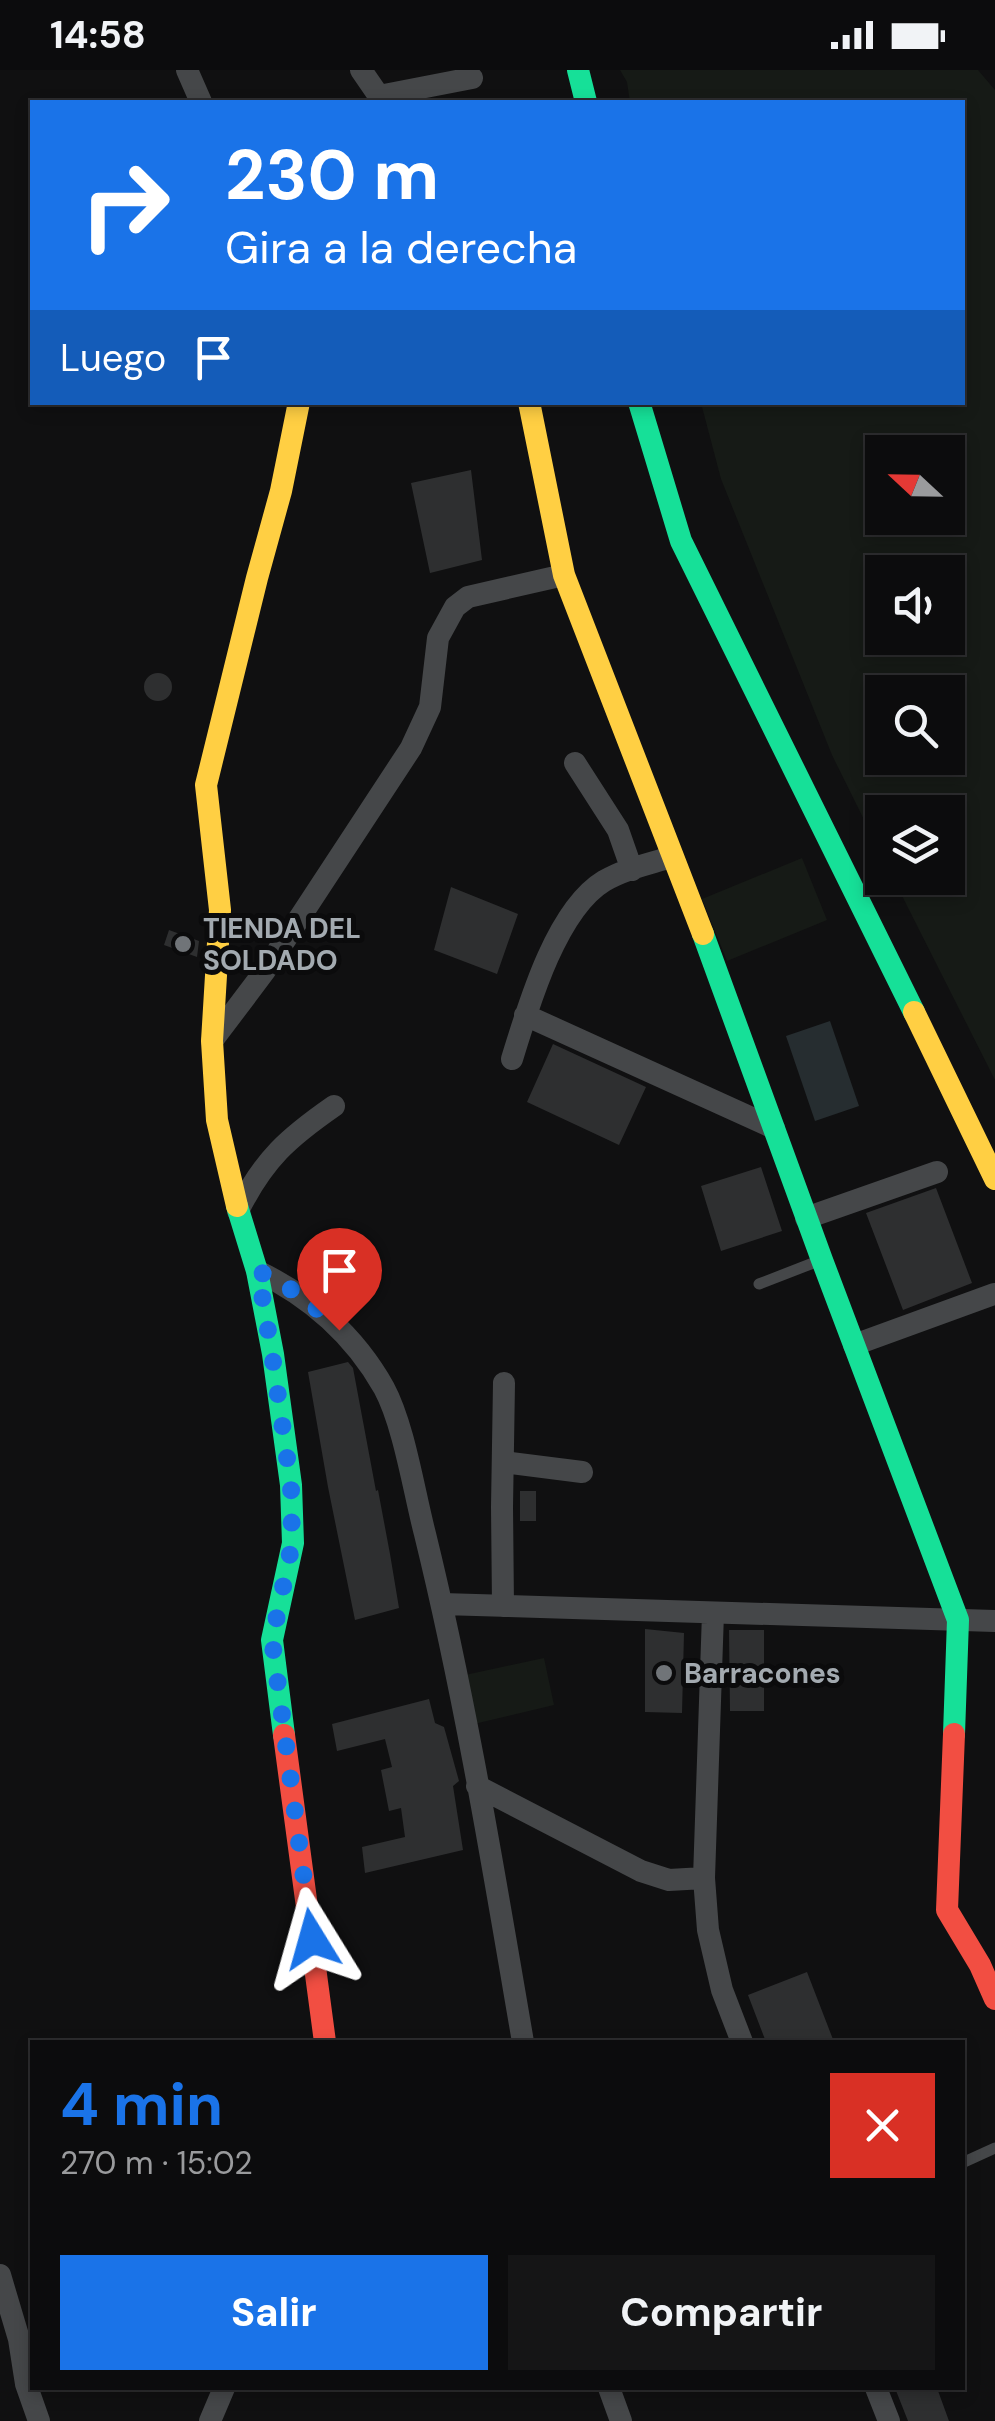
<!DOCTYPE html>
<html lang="es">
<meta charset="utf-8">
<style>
:root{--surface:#0c0c0d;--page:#151516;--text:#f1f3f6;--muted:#9a9b9d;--line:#2c2c2e;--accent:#1a73e8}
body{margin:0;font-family:"DM Sans",sans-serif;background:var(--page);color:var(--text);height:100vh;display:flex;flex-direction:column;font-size:38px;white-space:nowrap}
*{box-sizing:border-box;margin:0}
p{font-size:32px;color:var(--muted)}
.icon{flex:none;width:55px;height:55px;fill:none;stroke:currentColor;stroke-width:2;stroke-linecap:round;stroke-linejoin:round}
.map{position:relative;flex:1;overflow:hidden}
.panel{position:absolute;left:30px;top:1970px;width:935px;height:350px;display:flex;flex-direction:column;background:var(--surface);border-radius:0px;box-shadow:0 5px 15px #0003,0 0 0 2px var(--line)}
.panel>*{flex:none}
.top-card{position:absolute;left:30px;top:30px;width:935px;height:305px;border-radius:0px;box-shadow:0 5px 15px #0003,0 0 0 2px var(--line);background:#1a73e8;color:#fff;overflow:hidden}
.needle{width:65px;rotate:292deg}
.tools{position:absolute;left:865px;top:365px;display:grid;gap:20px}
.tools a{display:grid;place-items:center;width:100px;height:100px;border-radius:0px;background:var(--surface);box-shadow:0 5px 15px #0003,0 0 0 2px var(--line);font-size:50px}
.pin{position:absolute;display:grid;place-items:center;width:85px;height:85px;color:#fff;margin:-102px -42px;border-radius:50% 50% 50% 0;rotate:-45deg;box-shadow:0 0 10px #0007}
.pin .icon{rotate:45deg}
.me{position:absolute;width:110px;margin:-55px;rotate:352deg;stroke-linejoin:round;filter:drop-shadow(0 0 8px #0008)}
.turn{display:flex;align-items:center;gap:35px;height:210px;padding:0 30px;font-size:45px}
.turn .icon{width:130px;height:130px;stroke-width:2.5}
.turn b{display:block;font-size:70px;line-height:85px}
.then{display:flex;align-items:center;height:95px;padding:0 30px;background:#0003;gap:20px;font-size:38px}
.round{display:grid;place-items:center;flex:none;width:105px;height:105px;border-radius:0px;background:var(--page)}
.headline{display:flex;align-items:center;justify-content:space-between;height:170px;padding:0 30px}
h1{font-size:60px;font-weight:700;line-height:75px;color:var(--accent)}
.button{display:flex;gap:20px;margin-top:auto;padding:20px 30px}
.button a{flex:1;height:115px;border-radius:0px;background:var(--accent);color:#fff;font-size:40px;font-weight:700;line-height:115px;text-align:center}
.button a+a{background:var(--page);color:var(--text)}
.status{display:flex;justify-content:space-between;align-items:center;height:70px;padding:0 50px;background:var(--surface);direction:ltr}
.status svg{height:28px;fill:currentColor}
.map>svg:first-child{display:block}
</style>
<div class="status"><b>14:58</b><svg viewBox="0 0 49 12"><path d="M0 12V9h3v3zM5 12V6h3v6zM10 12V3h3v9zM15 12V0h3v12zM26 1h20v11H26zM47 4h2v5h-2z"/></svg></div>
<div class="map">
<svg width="995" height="2351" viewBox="0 0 995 2351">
<rect width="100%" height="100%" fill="#101011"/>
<!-- green -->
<path fill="#161a16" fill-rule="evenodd" d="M620,0H978L995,20V1010L893,808H948V742H882V786L832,685L721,409L701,333L962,332V32H630L627,12ZM882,382H948V448H882ZM882,502H948V568H882ZM882,622H948V688H882Z
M802,788L827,850L727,891L702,829Z
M544,1588L554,1635L474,1654L465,1605Z"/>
<!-- water -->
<path fill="#262d30" d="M830,951L859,1036L815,1051L786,966Z"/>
<!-- building -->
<path fill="#2e2f30" d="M471,400L482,490L430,503L411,413Z
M144 617a14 14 0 1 1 28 0a14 14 0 1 1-28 0Z
M451,817L518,844L497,904L434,880Z
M169,860L199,871L197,887L164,875Z
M553,974L646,1017L619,1075L527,1032Z
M761,1097L782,1161L721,1181L701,1116Z
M936,1118L972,1213L903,1240L866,1143Z
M348,1292L353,1298L376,1421L378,1420L390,1484L399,1538L355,1550L328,1417L308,1302Z
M520,1421H536V1451H520Z
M645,1559L684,1563L682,1643L645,1642Z
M729,1560H764V1641H730Z
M429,1629L435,1653L444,1657L459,1711L453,1716L463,1780L365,1803L362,1777L405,1767L401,1738L389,1741L381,1700L392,1697L385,1669L337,1681L332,1654Z
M807,1902L834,1972H766L748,1925Z
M895,2318H937L949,2351H908Z"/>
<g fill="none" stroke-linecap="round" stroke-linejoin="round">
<!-- lane -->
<path stroke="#454749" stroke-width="11" d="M759,1214L821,1190
M962,2093L995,2078"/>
<!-- street -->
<path stroke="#454749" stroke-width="22" d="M187,0L201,32
M361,0L383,32
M379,26L472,8
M575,693L618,760L632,800
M525,945L774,1058
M212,971L264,902L411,678L430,637L438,568L455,537L468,527L564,505
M512,989C528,937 556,840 604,811C624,799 649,794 671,787
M238,1141C264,1089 288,1068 334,1036
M806,1148L937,1102
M257,1201C310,1226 355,1266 384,1318C404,1355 414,1422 425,1464C466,1631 494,1803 523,1972
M854,1275L994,1224
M503,1392L582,1402
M442,1534L995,1551
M503,1536L502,1437L504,1313
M713,1543L704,1808L708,1860L722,1920L742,1972
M477,1716L641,1801L669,1810L704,1808
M0,2205L19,2269L26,2314L39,2351
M609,2318L621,2351
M876,2318L889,2351
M210,2351L224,2318"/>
<!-- fast -->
<path stroke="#16e098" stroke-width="22" d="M578,0L586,32
M639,332L681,471L914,942
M703,864L822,1190L958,1550L954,1664
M237,1136L257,1201L273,1284L291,1415L293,1473L272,1570L284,1665"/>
<!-- slow -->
<path stroke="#ffcf43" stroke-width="22" d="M529,332L564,505L703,864
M914,942L995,1109
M237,1136L217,1050L212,971L220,840L206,715L257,508L281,421L299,332"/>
<!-- jam -->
<path stroke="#f24e42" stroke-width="22" d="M954,1664L947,1840L980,1895L995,1929
M284,1665L325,1972"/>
</g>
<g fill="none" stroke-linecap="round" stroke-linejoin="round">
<!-- route -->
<path stroke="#1a73e8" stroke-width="18" stroke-dasharray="0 32.4" d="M312,1869L272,1570L292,1474L291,1415L272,1284L258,1201C291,1217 313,1233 339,1260"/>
</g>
<!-- markers -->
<g fill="#707478" stroke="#0b0b0c" stroke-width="4">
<circle cx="183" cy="874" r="10"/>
<circle cx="664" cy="1603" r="10"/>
</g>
<g text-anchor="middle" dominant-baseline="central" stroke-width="10" stroke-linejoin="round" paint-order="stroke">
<!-- poi labels -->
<g font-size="28" font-weight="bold" fill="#a3aab0" stroke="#0b0b0c" text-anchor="start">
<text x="203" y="858">TIENDA DEL<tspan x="203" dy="32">SOLDADO</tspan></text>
<text x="684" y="1603">Barracones</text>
</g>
</g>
</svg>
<div class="tools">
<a><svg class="needle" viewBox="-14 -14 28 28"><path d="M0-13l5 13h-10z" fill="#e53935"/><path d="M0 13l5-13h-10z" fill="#9a9b9d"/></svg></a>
<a><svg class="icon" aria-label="sound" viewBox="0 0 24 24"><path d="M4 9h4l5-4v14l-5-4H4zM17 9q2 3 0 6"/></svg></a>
<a><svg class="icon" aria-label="search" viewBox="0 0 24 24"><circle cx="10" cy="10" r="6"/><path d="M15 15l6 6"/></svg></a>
<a><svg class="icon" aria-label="layers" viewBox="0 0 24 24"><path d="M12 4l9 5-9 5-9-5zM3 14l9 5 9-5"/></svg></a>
</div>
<div class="pin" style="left:339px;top:1260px;background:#d93025"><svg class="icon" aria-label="arrive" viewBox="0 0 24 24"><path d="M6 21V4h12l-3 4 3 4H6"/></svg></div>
<svg class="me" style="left:312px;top:1869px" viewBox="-20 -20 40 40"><path d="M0-17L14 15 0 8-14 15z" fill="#1a73e8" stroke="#fff" stroke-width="4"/></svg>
<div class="top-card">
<div class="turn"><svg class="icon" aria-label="right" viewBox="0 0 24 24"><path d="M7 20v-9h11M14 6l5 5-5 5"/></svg><div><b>230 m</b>Gira a la derecha</div></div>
<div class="then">Luego<svg class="icon" aria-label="arrive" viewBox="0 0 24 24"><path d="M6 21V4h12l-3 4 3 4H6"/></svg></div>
</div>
<section class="panel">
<div class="headline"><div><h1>4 min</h1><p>270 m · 15:02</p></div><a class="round" style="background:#d93025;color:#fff"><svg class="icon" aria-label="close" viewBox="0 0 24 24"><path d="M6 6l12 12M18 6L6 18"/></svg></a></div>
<div class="button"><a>Salir</a><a>Compartir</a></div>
</section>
</div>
